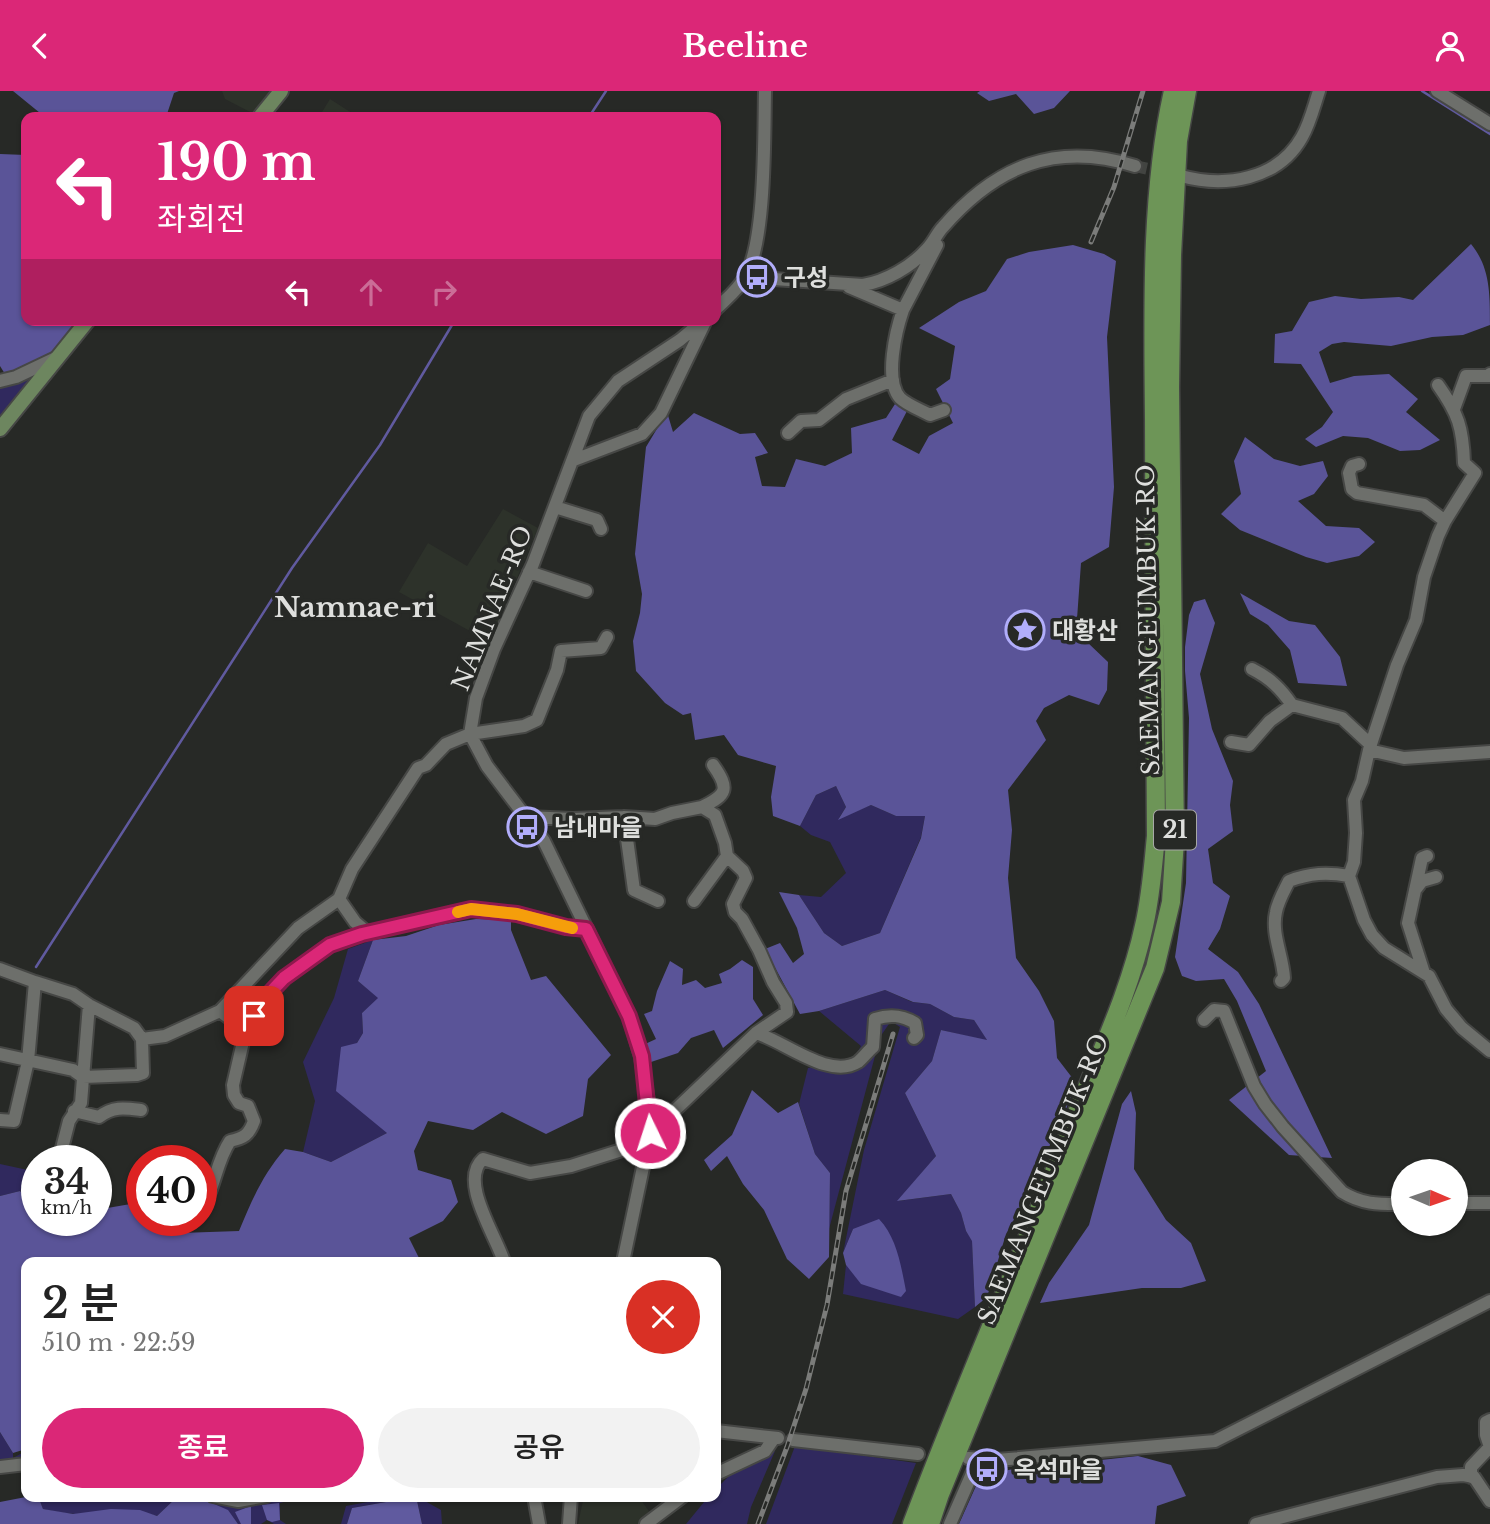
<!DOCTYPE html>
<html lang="ko">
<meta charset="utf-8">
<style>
:root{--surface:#fff;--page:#f2f2f2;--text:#222;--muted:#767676;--accent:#db2777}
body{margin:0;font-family:"Libre Baskerville","Noto Sans KR",serif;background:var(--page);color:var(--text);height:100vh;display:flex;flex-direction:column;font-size:26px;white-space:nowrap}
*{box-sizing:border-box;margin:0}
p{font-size:23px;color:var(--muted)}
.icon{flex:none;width:38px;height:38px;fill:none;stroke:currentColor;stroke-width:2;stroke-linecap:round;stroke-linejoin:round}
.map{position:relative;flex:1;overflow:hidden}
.sheet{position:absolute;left:21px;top:1166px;width:700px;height:245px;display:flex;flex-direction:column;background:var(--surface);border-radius:14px;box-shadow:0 2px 5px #0004}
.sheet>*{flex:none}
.top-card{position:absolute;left:21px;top:21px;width:700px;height:214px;border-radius:14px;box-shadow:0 2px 5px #0004;background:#db2777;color:#fff;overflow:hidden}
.needle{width:46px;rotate:92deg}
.fabs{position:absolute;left:1391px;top:1068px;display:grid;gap:14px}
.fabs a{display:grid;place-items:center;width:77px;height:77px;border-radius:50%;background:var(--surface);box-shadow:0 2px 5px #0004;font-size:35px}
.speed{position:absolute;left:21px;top:1054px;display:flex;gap:14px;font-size:35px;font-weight:700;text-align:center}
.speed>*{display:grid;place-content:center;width:91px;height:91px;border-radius:50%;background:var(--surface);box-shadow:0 2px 5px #0004;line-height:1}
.speed small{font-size:18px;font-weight:400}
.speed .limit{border:10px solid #d22;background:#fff;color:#111}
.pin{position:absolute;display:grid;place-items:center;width:60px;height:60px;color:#fff;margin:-30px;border-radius:14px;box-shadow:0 4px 10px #0006}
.me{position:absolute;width:77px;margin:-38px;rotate:356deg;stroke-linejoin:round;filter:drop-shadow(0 0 5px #0008)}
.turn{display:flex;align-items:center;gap:24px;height:147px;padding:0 21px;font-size:32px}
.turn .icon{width:91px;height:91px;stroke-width:2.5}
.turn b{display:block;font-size:49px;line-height:60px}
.lanes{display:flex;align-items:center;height:66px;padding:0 21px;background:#0003;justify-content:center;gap:35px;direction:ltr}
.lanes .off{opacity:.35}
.round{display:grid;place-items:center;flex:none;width:74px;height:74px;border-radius:37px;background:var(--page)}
.headline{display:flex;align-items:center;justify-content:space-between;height:119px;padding:0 21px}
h1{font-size:42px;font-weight:600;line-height:52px}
.action{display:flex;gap:14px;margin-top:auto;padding:14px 21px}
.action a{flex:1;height:80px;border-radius:42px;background:var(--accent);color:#fff;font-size:28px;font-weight:600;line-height:80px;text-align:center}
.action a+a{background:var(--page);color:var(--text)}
header{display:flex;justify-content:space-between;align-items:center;height:91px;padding:0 21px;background:var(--accent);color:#fff;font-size:32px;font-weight:600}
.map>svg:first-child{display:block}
</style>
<header><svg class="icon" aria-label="back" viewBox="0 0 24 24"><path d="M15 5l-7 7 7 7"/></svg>Beeline<svg class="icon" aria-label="person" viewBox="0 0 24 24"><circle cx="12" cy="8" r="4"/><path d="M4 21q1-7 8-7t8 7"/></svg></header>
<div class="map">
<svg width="1490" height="1433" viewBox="0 0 1490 1433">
<rect width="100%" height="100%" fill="#272926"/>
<!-- built -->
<path fill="#2d322a" d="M222,0H272L254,23L225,8Z
M330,8L358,26H319Z
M503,418L538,437L490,551L399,501L428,452L467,475Z
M584,1405H638L651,1423L638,1433H578Z"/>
<!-- green -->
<path fill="#30295e" d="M40,279L0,327V292Z
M836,695L846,716L839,727L871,714L896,725H925L921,746L880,842L842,855L824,842L799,804L821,806L846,782L830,751L811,744L800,735L816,704Z
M373,849L358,890L379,907L362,922L363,942L357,952L387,1042L331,1071L303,1061L315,1010L303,971L334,907L348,858Z
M885,899L912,911L930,913L954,926L974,929L988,950L941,939L932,970L905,1002L936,1065L898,1110L951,1103L961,1122L966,1140L972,1149L975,1216L958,1228L843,1203L846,1174L862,1193L853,1138L843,1162L864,1059L900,936L891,930L880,946L829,1138L830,1082L815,1063L799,1013L808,977L855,966L861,955L819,920Z
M0,1073L37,1081V1090L20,1100L0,1105Z
M0,1341L13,1362V1367L26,1360V1371L13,1368L0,1370Z
M795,1355L916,1372L892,1433H766Z
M775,1360L751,1416L747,1433H686L709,1405H716V1398L732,1382Z
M38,1405H178L157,1425C129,1415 105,1421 76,1423C65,1423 54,1420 43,1418Z
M196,1405H306L280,1412V1429L286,1433H274L267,1429L261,1433H238L227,1419Z
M372,1405H391L386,1411L352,1417L347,1433H341L346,1415L373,1410Z
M416,1405L441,1419L442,1433H422Z"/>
<!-- forest -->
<path fill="#5a5498" d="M13,0H179L174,2L166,26H51L40,22Z
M980,0H1070L1054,17L1034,23L1016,3L989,10L977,2Z
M0,63L26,64V229H80L53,261L5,283L0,275Z
M1471,153C1490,176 1490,202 1490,234L1463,244L1432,246L1391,255L1344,251L1332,253L1319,261L1330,292L1354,285L1389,283L1418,308L1406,321L1440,349L1420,359L1400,360L1368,347L1343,345L1316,356L1305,348L1322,336L1333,321L1301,273L1274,272L1275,243L1292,240L1309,211L1335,205L1361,208L1399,206L1413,209Z
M1073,154L1104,163L1116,170L1107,246L1114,396L1109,456L1081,472L1077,528L1087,551L1108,571L1107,599L1099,614L1069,604L1044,617L1036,630L1046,649L1008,699L1012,739L1008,787L1016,867L1039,900L1054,930L1057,967L1077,993L1030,1099L1006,1143L987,1206L975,1216L972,1150L966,1140L961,1122L951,1103L897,1110L936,1065L905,1002L932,970L941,939L987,949L974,929L954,926L930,913L913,911L885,899L819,920L800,923L765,858L780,852L793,872L804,863L797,837L779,801L799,804L824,842L842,855L880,842L921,747L925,725H896L871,714L838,729L846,716L836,695L816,704L800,735L773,725L771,706L776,675L738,664L724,644L695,649L691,622L683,624L665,612L636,580L633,550L640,522L642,503L635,463L646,356L667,321L673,341L694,322L740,343L755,342L768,362L755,366L762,395L785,396L796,368L825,375L852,362L851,337L886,327L895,313L907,320L892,349L919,363L929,345L953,332L936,298L950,288L955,255L919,237L959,211L986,200L1007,168L1029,161Z
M1245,346L1274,368L1300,375L1323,370L1328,385L1314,403L1298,410L1326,435L1359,437L1375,451L1359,465L1327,472L1306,466L1240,439L1221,423L1241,403L1234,370Z
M1240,502L1289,530L1315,534L1340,566L1347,595L1298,592L1290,559L1268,534L1250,523Z
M1205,508L1215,532L1200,583L1212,638L1233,690L1230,714L1233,740L1208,758L1213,792L1230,805L1220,838L1208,858L1238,881L1259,913L1332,1067L1289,1064L1229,1009L1266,980L1237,910L1224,888L1196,890L1182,885L1175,866L1186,792L1189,627L1185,580V556L1189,524L1194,511Z
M476,828L511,829V839L531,889L546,885L611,964L588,988L583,1025L546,1043L502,1021L473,1039L428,1030L414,1060L418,1079L451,1089L458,1111L443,1130L409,1147L421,1171H26V1358L13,1362L0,1341V1105L20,1100L37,1114V1129H54L58,1133L69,1129H96V1119L142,1111V1129H167L180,1142L239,1140C252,1109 263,1083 285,1058L303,1061L331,1071L387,1042L336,1000L341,956L357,952L363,942L362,922L378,907L358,890L373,849L406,845L439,834Z
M742,869L753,876V908L763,924L723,957L714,939L691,947L678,962L648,972L643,954L656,948L644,923L652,920L657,900L670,870L683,878L682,894L696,889L705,897L722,892L719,883L730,878Z
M752,999L778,1022L798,1011L815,1063L830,1082L829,1166L809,1188L787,1168L764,1119L743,1093L727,1065L711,1080L704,1069L732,1044Z
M1131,1000L1136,1022L1134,1078L1166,1129L1191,1152L1206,1190L1181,1197H1142L1040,1212L1049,1192L1089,1134L1122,1013Z
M879,1128C897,1147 901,1175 906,1200L901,1206L861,1193L846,1174L843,1162L853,1138Z
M1138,1365L1171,1374L1186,1405L1157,1415L1155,1433H959L980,1386C997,1384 1009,1376 1026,1377Z
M31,1405H38L43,1418L73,1423L111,1418L140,1419L157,1425L178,1405H196L228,1419L238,1433H0V1411Z"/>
<!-- water -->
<path fill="#605a9f" d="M391,1405H416L422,1433H347L352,1417L386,1411Z
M279,1412L280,1429L272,1431L267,1429L262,1414Z
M251,1415V1433H241L235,1421Z"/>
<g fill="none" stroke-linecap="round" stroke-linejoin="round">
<!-- stream -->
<path stroke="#605a9f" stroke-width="2.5" d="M1422,0L1490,43
M589,26L606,0
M36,876L292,477L380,354L455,229"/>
<!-- minor-tunnel -->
<path stroke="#424441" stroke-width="12" stroke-dasharray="12 6" stroke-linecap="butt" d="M1135,75L1167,82"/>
<!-- minor casing -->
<g stroke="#464745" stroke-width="16">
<path id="minor" d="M1437,0L1490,33
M1181,85C1225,97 1278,89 1302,46C1310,32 1314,15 1319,0
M745,186L863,194C886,190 911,176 927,158C934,151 937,142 943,136C996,75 1056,50 1135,75
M849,196L903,219L937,154
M716,218C726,208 738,199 745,186C766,151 764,44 765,0
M903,219C896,239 884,289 900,307C907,314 921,319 930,324L944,319
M0,290L16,286L56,267
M1438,294C1458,322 1463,337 1464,372L1475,382L1445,430L1438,445L1424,486L1416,529L1397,574L1369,659L1362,690L1354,709L1356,742L1354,771L1349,785L1364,829L1372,844L1384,857L1429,885L1446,918L1462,937L1490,960
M1454,318L1466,285H1489L1490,283
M788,342L801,330L819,329L846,308L893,289
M574,369L642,343L661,322L705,231
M1359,373L1352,375L1349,382L1352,398L1357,402L1424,414L1445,430
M555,416L597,429L601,438
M529,481L586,500
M1252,578C1270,587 1281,598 1292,614
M1231,651L1249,654L1270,630L1292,614L1342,627L1371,654
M1369,659L1404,667L1490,661
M702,716C727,704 730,698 713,674
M527,726L573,728L624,726L655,728L672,722L702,716L715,724L725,752L727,765L743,780L746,787L733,813L735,821L742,828L759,859L773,891L786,912L787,921L756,942L650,1043
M624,726L634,799L658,810
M1415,799L1422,790L1436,786
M339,808L355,831L368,842
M694,810L727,765
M0,878L35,891
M1424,882L1408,832L1422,767L1427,765
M1281,890L1284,887C1283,865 1271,843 1276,821C1278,810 1284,800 1289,790C1310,782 1327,781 1349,785
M220,920L246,940
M1204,929L1214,919L1224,920L1254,995L1265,1013L1283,1036L1342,1101C1363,1114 1380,1113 1404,1113
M756,942C784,950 829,989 858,971C863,967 868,960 873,956L875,928C890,923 902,924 915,932L917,944L914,947
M0,963L73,979L83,986L137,984L143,982L142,948
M74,1020L99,1026C113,1015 125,1017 141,1019
M0,1029L14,1030L28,970L35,891L73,903L89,914L134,937L142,948L165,945L220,920L298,837L339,808L352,778L418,677L426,674L446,653L470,643L524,635L537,629L557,579L561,560L601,557L607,546
M59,1069L69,1030L81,1012L89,914
M207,1108C216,1088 218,1068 230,1050C244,1047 249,1044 254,1030L248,1015L239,1012L234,1004L233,994L245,942L268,904L284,887L330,854L362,843L471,818L517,823L566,836L585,838
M1456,1112H1490
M504,1171C497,1146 458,1090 483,1068L530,1082L571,1075L647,1051
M623,1171L650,1043L648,1010L641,966L629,925L544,750L487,675L470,643L476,607L494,558L533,473L589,325L618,290L680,249L704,229
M716,1340L778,1347
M793,1349L918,1363
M968,1367L997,1369L1215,1350L1490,1210
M0,1376L26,1373
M716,1383L765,1360L774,1347
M1471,1386V1376L1490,1356L1486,1344V1331L1490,1329
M213,1405L238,1410L266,1405
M534,1405L539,1433
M569,1433L571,1405
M646,1433L683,1405
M950,1433L978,1369
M1256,1433L1437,1386L1463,1384L1474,1386L1490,1410"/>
</g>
<!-- major casing -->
<g stroke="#464745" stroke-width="18">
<path id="major" d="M260,26L281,0
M0,338L88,229"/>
</g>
<!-- highway casing -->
<g stroke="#464745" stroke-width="21">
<path id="highway" d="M912,1433C965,1292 1027,1155 1080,1014C1103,956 1131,896 1144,835C1151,805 1153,775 1156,745C1155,606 1154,466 1154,327C1153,223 1150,101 1173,0
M930,1433L940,1403L1155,877L1171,811L1175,748L1170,296L1172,164L1178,50L1187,0"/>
</g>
<!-- minor -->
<use href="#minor" stroke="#6d6f6b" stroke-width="12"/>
<!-- major -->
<use href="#major" stroke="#6d865f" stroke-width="14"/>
<!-- highway -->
<use href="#highway" stroke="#6d9557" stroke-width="18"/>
<!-- rail casing -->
<g stroke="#7b7c7a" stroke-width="5">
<path id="rail" d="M1091,151L1114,96L1143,0
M758,1433L787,1356L806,1298L827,1214L846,1100L893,943"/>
</g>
<!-- rail -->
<use href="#rail" stroke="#272926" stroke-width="2.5" stroke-dasharray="8" stroke-linecap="butt"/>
</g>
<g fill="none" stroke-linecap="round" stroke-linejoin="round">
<!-- route casing -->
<g stroke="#8e194d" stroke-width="18">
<path id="route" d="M254,925L268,904L284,887L330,854L362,843L471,818L517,823L566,836L586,838L629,925L642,965L650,1042"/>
</g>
<!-- route -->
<use href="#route" stroke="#db2777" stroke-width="12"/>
<!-- slow -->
<path stroke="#f59e0b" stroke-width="12" d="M458,821L471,818L517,823L572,837"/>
</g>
<!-- icons -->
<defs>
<g id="bus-ring" transform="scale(2.0125)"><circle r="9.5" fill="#272926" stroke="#b1adfa" stroke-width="1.5"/><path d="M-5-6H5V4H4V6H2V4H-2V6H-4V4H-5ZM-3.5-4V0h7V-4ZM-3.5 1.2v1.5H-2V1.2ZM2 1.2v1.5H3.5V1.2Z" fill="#b1adfa"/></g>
<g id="sight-ring" transform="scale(2.0125)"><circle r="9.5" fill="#272926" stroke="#b1adfa" stroke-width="1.5"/><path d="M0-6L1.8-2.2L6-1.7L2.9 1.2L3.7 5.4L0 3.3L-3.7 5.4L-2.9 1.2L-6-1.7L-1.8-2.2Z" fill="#b1adfa"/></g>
</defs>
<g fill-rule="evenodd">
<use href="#bus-ring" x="757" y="186"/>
<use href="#sight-ring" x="1025" y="539"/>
<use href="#bus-ring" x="527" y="736"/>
<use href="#bus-ring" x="987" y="1378"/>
</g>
<g text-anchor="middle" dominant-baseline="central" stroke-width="7" stroke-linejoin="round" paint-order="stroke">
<!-- shield labels -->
<rect fill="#272926" stroke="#a7a8a6" stroke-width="2" x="1154" y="719.5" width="42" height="39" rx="5"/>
<g font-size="23" font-weight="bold" fill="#dedfdd">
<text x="1175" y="739">21</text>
</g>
<!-- poi labels -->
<g font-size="24" font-weight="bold" fill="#dedfdd" stroke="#272926" text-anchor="start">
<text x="784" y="186">구성</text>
<text x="1052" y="539">대황산</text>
<text x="554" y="736">남내마을</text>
<text x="1014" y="1378">옥석마을</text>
</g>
<!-- street labels -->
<g font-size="24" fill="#dedfdd" stroke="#272926">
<text transform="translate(492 517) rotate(-68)">NAMNAE-RO</text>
<text transform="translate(1148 529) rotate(-91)">SAEMANGEUMBUK-RO</text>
<text transform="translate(1043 1088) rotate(-68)">SAEMANGEUMBUK-RO</text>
</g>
<!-- quarter labels -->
<g font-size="28" font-weight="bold" fill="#dedfdd" stroke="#272926">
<text x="355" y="516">Namnae-ri</text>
</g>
</g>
</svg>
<div class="fabs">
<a><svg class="needle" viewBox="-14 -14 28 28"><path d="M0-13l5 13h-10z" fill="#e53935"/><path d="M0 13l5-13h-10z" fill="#767676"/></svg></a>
</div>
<div class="speed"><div>34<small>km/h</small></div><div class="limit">40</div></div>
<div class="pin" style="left:254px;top:925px;background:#d93025"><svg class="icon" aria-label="arrive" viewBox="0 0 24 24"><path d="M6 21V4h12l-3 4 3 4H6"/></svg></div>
<svg class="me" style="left:650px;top:1042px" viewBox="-20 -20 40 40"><circle r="17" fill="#db2777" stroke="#fff" stroke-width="3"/><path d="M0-11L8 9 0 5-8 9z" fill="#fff"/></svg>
<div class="top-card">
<div class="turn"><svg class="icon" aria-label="left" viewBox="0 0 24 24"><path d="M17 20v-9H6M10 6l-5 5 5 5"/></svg><div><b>190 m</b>좌회전</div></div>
<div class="lanes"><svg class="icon" aria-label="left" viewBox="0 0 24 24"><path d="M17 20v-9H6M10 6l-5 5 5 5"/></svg><svg class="icon off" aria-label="ahead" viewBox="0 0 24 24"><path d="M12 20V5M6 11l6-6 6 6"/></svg><svg class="icon off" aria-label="right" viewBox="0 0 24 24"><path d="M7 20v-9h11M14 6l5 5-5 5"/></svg></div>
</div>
<section class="sheet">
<div class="headline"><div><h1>2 분</h1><p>510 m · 22:59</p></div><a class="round" style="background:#d93025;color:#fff"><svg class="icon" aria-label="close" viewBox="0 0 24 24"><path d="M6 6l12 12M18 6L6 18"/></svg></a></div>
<div class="action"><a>종료</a><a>공유</a></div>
</section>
</div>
